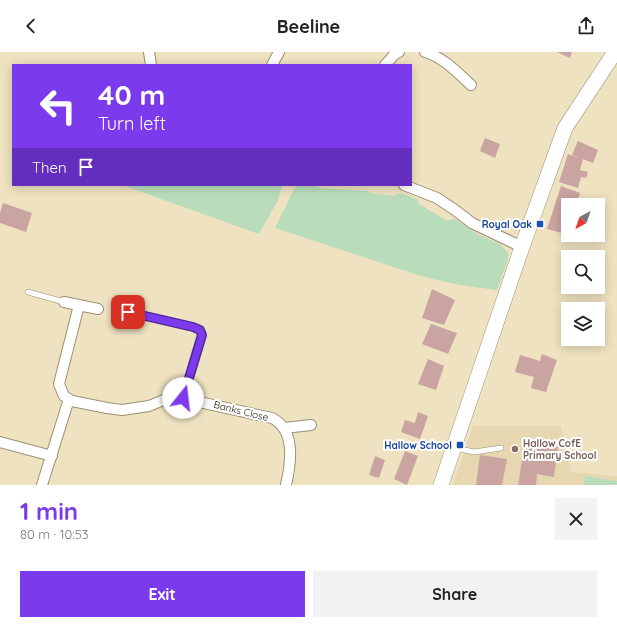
<!DOCTYPE html>
<meta charset="utf-8">
<style>
:root{--surface:#fff;--page:#f2f2f2;--text:#222;--muted:#767676;--accent:#7c3aed}
body{margin:0;font-family:Quicksand,sans-serif;background:var(--page);color:var(--text);height:100vh;display:flex;flex-direction:column;font-size:15px;white-space:nowrap}
*{box-sizing:border-box;margin:0}
p{font-size:13px;color:var(--muted)}
.icon{flex:none;width:22px;height:22px;fill:none;stroke:currentColor;stroke-width:2;stroke-linecap:round;stroke-linejoin:round}
.map{position:relative;height:433px;overflow:hidden}
.panel{display:flex;flex-direction:column;background:var(--surface);flex:1}
.panel>*{flex:none}
.top-card{position:absolute;left:12px;top:12px;width:400px;height:122px;border-radius:0px;box-shadow:0 2px 10px #0003;background:#7c3aed;color:#fff;overflow:hidden}
.needle{width:26px;rotate:220deg}
.fabs{position:absolute;left:561px;top:146px;display:grid;gap:8px}
.fabs a{display:grid;place-items:center;width:44px;height:44px;border-radius:0px;background:var(--surface);box-shadow:0 2px 10px #0003;font-size:20px}
.pin{position:absolute;display:grid;place-items:center;width:34px;height:34px;color:#fff;margin:-17px;border-radius:8px;box-shadow:0 2px 6px #0006}
.me{position:absolute;width:44px;margin:-22px;rotate:16deg;stroke-linejoin:round;filter:drop-shadow(0 0 3px #0008)}
.turn{display:flex;align-items:center;gap:14px;height:84px;padding:0 20px;font-size:18px}
.turn .icon{width:52px;height:52px;stroke-width:2.5}
.turn b{display:block;font-size:28px;line-height:34px}
.then{display:flex;align-items:center;height:38px;padding:0 20px;background:#0003;gap:8px;font-size:15px}
.round{display:grid;place-items:center;flex:none;width:42px;height:42px;border-radius:0px;background:var(--page)}
.overview{display:flex;align-items:center;justify-content:space-between;height:68px;padding:0 20px}
h1{font-size:24px;font-weight:700;line-height:30px;color:var(--accent)}
.action{display:flex;gap:8px;margin-top:auto;padding:8px 20px}
.action a{flex:1;height:46px;border-radius:0px;background:var(--accent);color:#fff;font-size:16px;font-weight:700;line-height:46px;text-align:center}
.action a+a{background:var(--page);color:var(--text)}
header{display:flex;justify-content:space-between;align-items:center;height:52px;padding:0 20px;background:var(--surface);font-size:18px;font-weight:700}
.map>svg:first-child{display:block}
</style>
<header><svg class="icon" aria-label="back" viewBox="0 0 24 24"><path d="M15 5l-7 7 7 7"/></svg>Beeline<svg class="icon" aria-label="share" viewBox="0 0 24 24"><path d="M12 15V3M7 8l5-5 5 5M5 13v7h14v-7"/></svg></header>
<div class="map">
<svg width="617" height="433" viewBox="0 0 617 433">
<rect width="100%" height="100%" fill="#eee2c1"/>
<!-- built -->
<path fill="#e6d7b0" d="M473,374H561L571,420L617,424V433H453Z"/>
<!-- green -->
<path fill="#b9ddbb" d="M122,133H281L282,135L278,148L259,182Z
M296,133H313L321,136L367,139L370,141L393,144L400,141L417,147L419,152L446,168L455,167L479,183L500,192L508,201V207L497,238L459,233L421,224L275,176Z
M585,424L617,429V433H584Z"/>
<!-- building -->
<path fill="#caa4a0" d="M557,0H572L570,6Z
M485,86L500,92L495,106L480,99Z
M578,89L598,98L593,111L583,107L580,118L588,120L586,126L581,125L578,136L559,130L568,102L582,107L572,103Z
M561,134L580,141L576,153H568V176L566,182L547,177Z
M3,151L32,161L26,180L0,171V161Z
M432,237L455,248L444,273L422,266Z
M431,272L457,281L448,302L422,292Z
M542,302L557,308L546,340L531,336L534,325L515,320L520,303L540,309Z
M428,307L444,314L436,338L418,332Z
M418,360L428,364L420,387L401,380L405,368L415,371Z
M525,390L558,395L554,425L537,422L536,433H518Z
M405,399L418,404L407,433L394,427Z
M480,403L507,407L502,433H476Z
M375,404L385,408L379,426L369,423Z"/>
<g fill="none" stroke-linecap="round" stroke-linejoin="round">
<!-- service casing -->
<g stroke="#9c9071" stroke-width="6">
<path id="service" d="M28,240L64,250
M128,260L193,275L200,278L201,283L183,346
M456,396L474,400L501,396"/>
</g>
<!-- minor casing -->
<g stroke="#9c9071" stroke-width="12">
<path id="minor" d="M149,0L151,13
M425,0C443,5 458,21 471,33
M272,13L279,0
M385,13L395,2L399,0
M404,133L437,146L455,158L472,171L522,195
M64,250L98,257
M79,253L59,332L64,344L72,349L107,356L122,358L149,354L166,347L181,346L272,366C296,378 291,411 286,433
M284,376L311,373
M0,390L52,404
M42,433L69,347"/>
</g>
<!-- primary casing -->
<g stroke="#9c9071" stroke-width="16">
<path id="primary" d="M441,433L522,195L565,76L615,0"/>
</g>
<!-- service -->
<use href="#service" stroke="#fff" stroke-width="5"/>
<!-- minor -->
<use href="#minor" stroke="#fff" stroke-width="10"/>
<!-- primary -->
<use href="#primary" stroke="#fff" stroke-width="15"/>
</g>
<g fill="none" stroke-linecap="round" stroke-linejoin="round">
<!-- route casing -->
<g stroke="#51269a" stroke-width="10">
<path id="route" d="M128,260L193,275L200,278L202,283L183,346"/>
</g>
<!-- route -->
<use href="#route" stroke="#7c3aed" stroke-width="7"/>
</g>
<!-- markers -->
<g fill="#1a4fb4" stroke="#fff" stroke-width="1.5">
<rect x="536" y="168" width="8" height="8" rx="2"/>
<rect x="456" y="389" width="8" height="8" rx="2"/>
</g>
<circle fill="#8d6e63" stroke="#fff" stroke-width="1.5" cx="515" cy="397" r="4"/>
<g text-anchor="middle" dominant-baseline="central" stroke-width="4" stroke-linejoin="round" paint-order="stroke">
<!-- transit labels -->
<g font-size="10" font-weight="bold" fill="#164399" stroke="#fff" text-anchor="end">
<text x="532" y="172">Royal Oak</text>
<text x="452" y="393">Hallow School</text>
</g>
<!-- street labels -->
<g font-size="10" fill="#1f1b0f" stroke="#fff">
<text transform="translate(241 359) rotate(14)">Banks Close</text>
</g>
<!-- education labels -->
<g font-size="10" font-weight="bold" fill="#785e54" stroke="#fff" text-anchor="start">
<text x="523" y="391">Hallow CofE<tspan x="523" dy="12">Primary School</tspan></text>
</g>
</g>
</svg>
<div class="fabs">
<a><svg class="needle" viewBox="-14 -14 28 28"><path d="M0-13l5 13h-10z" fill="#e53935"/><path d="M0 13l5-13h-10z" fill="#767676"/></svg></a>
<a><svg class="icon" aria-label="search" viewBox="0 0 24 24"><circle cx="10" cy="10" r="6"/><path d="M15 15l6 6"/></svg></a>
<a><svg class="icon" aria-label="layers" viewBox="0 0 24 24"><path d="M12 4l9 5-9 5-9-5zM3 14l9 5 9-5"/></svg></a>
</div>
<div class="pin" style="left:128px;top:260px;background:#d93025"><svg class="icon" aria-label="arrive" viewBox="0 0 24 24"><path d="M6 21V4h12l-3 4 3 4H6"/></svg></div>
<svg class="me" style="left:183px;top:346px" viewBox="-20 -20 40 40"><circle r="19" fill="#fff"/><path d="M0-13L10 11 0 6-10 11z" fill="#7c3aed"/></svg>
<div class="top-card">
<div class="turn"><svg class="icon" aria-label="left" viewBox="0 0 24 24"><path d="M17 20v-9H6M10 6l-5 5 5 5"/></svg><div><b>40 m</b>Turn left</div></div>
<div class="then">Then<svg class="icon" aria-label="arrive" viewBox="0 0 24 24"><path d="M6 21V4h12l-3 4 3 4H6"/></svg></div>
</div>
</div>
<section class="panel">
<div class="overview"><div><h1>1 min</h1><p>80 m · 10:53</p></div><a class="round"><svg class="icon" aria-label="close" viewBox="0 0 24 24"><path d="M6 6l12 12M18 6L6 18"/></svg></a></div>
<div class="action"><a>Exit</a><a>Share</a></div>
</section>
